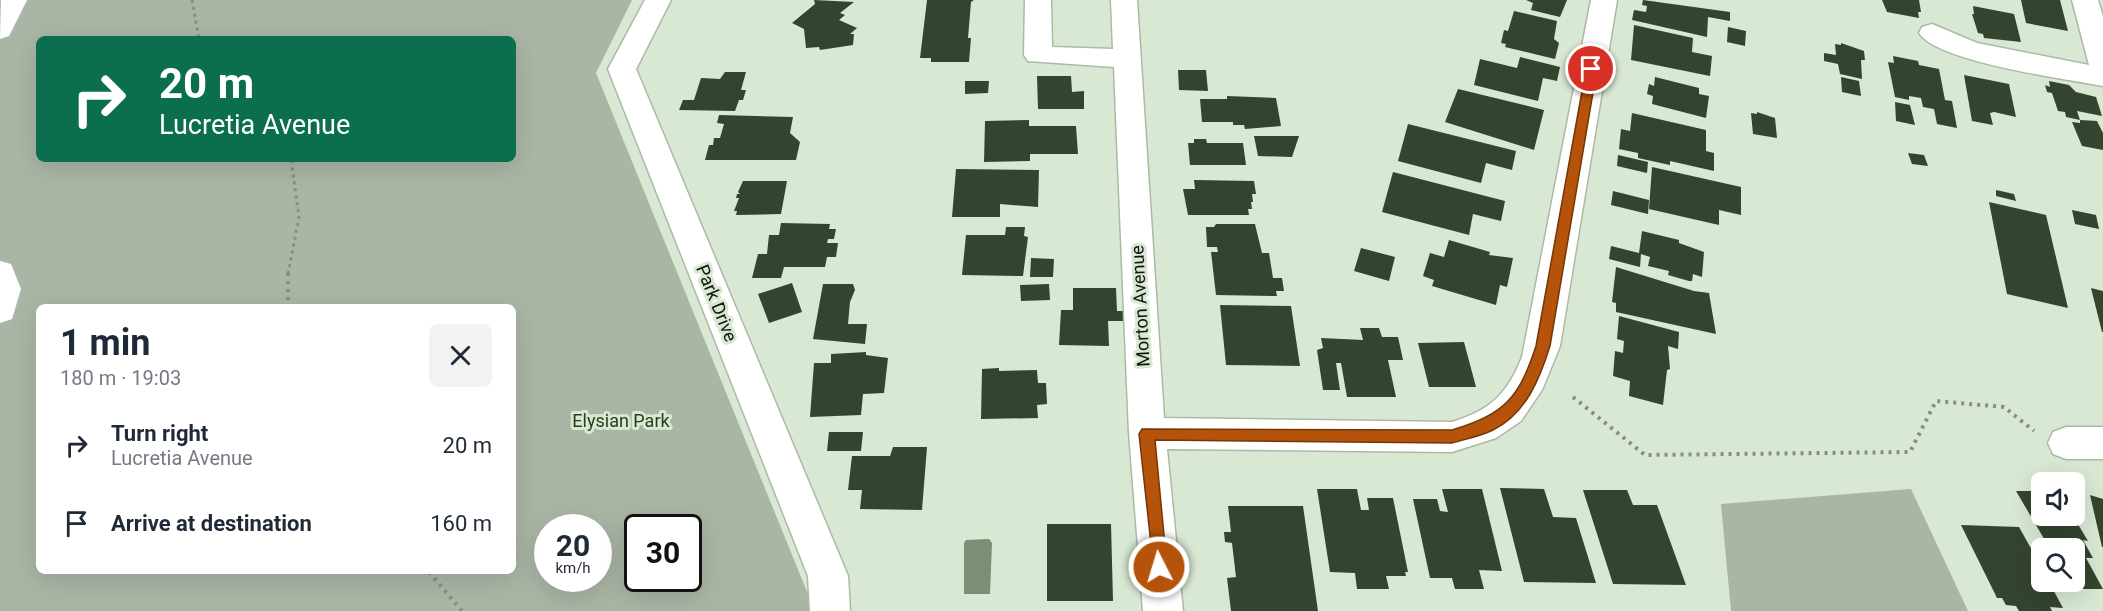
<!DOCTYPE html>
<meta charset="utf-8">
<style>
:root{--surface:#fff;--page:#f2f2f3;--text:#1f2937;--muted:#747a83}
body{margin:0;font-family:Roboto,sans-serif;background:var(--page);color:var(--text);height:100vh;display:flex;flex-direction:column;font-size:22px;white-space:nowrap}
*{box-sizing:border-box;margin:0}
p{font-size:20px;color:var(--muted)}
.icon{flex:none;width:33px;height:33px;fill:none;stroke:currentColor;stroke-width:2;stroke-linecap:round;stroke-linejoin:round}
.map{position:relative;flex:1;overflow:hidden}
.panel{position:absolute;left:36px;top:304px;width:480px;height:270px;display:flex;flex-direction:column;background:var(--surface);border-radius:9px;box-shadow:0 6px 24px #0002}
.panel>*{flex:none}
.guide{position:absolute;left:36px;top:36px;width:480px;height:126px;border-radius:9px;box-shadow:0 6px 24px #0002;background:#0b6e4f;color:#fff;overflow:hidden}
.controls{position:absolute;left:2031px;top:472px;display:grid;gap:12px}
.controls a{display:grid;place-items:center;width:54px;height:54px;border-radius:9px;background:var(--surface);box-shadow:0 6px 24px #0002;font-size:30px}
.speed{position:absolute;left:534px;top:514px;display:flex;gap:12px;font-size:30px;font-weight:700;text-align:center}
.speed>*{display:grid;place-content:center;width:78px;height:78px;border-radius:50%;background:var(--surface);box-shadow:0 6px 24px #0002;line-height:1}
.speed small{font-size:15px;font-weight:400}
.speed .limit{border:3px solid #111;border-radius:9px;background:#fff;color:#111}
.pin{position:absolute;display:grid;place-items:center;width:51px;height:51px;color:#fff;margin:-26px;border:3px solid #fff;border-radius:50%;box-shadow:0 2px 6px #0007}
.me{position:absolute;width:66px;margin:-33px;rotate:355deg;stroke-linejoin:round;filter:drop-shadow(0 0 4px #0008)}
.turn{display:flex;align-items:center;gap:21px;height:126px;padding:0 24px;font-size:27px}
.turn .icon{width:78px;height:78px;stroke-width:2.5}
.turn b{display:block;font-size:42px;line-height:51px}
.round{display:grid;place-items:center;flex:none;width:63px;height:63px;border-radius:9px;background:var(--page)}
.head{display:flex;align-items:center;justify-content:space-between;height:102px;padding:0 24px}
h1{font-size:36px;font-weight:700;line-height:45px}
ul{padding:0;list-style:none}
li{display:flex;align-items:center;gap:18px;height:78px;padding:0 24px}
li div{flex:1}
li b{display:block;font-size:22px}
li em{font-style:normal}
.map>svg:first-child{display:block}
</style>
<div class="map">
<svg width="2103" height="611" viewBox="0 0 2103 611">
<rect width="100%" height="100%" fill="#d8e8d3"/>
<!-- green -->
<path fill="#a9b5a5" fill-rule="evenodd" d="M0,0H632L596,73L812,604L809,611H0ZM39,39H513V159H39ZM39,308H513V572H39ZM548,528H598V579H548ZM638,528H688V579H638Z
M1911,489L1968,611H1731L1721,504Z"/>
<!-- water -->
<path fill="#7c8f76" d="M989,539L992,543L990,594H964V543L966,540Z"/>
<!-- building -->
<path fill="#34442e" d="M814,0L854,2L840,13L845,15L839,20L857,28L850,34H854L853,45L820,50L819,47L806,48L804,29L792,23L815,4Z
M927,0H974L971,2L968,38H971L969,62H931V58H920Z
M1526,0H1567L1560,17L1531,10L1533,3Z
M1643,0L1730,12V21L1708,17L1707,37L1632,20L1634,10L1646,12L1647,6L1642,5Z
M1882,0H1919L1921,12H1918L1919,18L1887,12Z
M2021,0H2060L2068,31L2026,23Z
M1973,6L2014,14L2021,42L1984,38L1983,34L1978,33L1972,14H1974Z
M1514,11L1557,21L1554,39L1559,43L1555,59L1505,47L1506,44L1501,43L1504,30L1508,31Z
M1634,25L1693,38L1692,52L1712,56L1710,76L1631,60Z
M1728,27L1746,31L1745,46L1727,42Z
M1841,43L1864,51L1865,60H1861L1862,79L1840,74L1838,64L1824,61V53L1836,55L1835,44L1841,45Z
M1893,56L1918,61L1919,65L1939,69L1945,100L1952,101L1957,128L1937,124L1934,109L1923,107L1921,98L1909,96V100L1895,97L1888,62L1894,63Z
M1520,57L1560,67L1557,81L1543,78L1538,101L1474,85L1480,59L1517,68Z
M1178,70H1206L1208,91L1179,90Z
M725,72H746L741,90H746L743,100H739L735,111L679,110L683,100H694L701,78L720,79Z
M1964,75L2009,84L2016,117L1994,112L1990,113L1993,125L1972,121Z
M1037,76H1071L1072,92L1084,91V109H1038Z
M1655,77L1699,88V94L1709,96L1706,118L1652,104L1653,96L1647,94L1649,84L1654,86Z
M1841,77L1859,81L1861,96L1842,92Z
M965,81H989L988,93L965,94Z
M2049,81L2069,85L2076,92L2096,97L2102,116L2077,111L2080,120L2097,121L2103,133V150L2082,146L2072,122L2080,123V120L2066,117L2065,112L2058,111L2052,93L2047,92L2045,85L2050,87Z
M1458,89L1544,110L1534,150L1445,122Z
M1227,96L1276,98L1281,126L1245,129L1244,125H1233V122H1202L1200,99H1227Z
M1895,102L1910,105L1915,125L1896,121Z
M1757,112L1775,118L1777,138L1753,134L1751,113L1757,114Z
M1632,113L1706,130V151L1714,153V171L1670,161V165L1638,158V153L1619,149L1621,129L1630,131Z
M719,115L793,117L790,133L800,142L796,160H705L709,145H713L714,138H720L724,124L717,123Z
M1029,120V126H1076L1078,154H1030V161L984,162L985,121Z
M1408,124L1516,151L1512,170L1486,163L1481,183L1398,161Z
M1254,136H1299L1292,157L1258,156Z
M1194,139H1206L1207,143H1243L1246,165H1190L1188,143H1194Z
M1908,153L1924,155L1928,166L1912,164Z
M1618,155L1648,162L1647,173L1617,166Z
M1652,167L1741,187V215L1719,210V225L1649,209Z
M956,169L1039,170L1038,207L1000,204V217H952Z
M1393,172L1505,201L1501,221L1473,214L1469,235L1382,212Z
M1194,180L1254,181L1256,194H1252L1253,202H1251L1252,209H1248L1249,215H1188L1183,189H1195Z
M743,181H787L781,214L736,215L737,211H734L739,198H736L737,194H740L738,192Z
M1996,190L2014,194L2016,201L1996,196Z
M1613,191L1649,200L1648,214L1611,205Z
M1989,202L2046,215L2068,308L2007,294Z
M2072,210L2096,215L2099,229L2075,224Z
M781,223L830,224L829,229H836L834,239H828L827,243H838L836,257H827L825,267H784L781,278H752L758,254H767L769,235H779Z
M1216,224H1255L1262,253H1269L1273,278H1282L1284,291H1276L1277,296L1216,295L1211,252H1218L1217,247H1207L1206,227H1214Z
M1006,227H1025L1024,236L1028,237L1023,276L962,275L966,235H1005Z
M1642,231L1679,240V243L1704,252L1702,277L1693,274L1692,281H1689L1668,275L1669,271L1648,266L1650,257L1641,254L1640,267L1609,259L1611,246L1639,253Z
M1449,240L1490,252L1489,255L1513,258L1507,287L1500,285L1496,305L1432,286L1434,280L1423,276L1430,253L1444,257Z
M1361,248L1395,257L1389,281L1354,271Z
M1031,258L1054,259L1053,277H1030Z
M1616,267L1694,291L1709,293L1716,334L1616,312V303L1612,302Z
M792,283L802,312L769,323L758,294Z
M823,284H853L855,290L850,302L848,324H867L865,344L813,339Z
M1049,284L1050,300L1021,301L1020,285Z
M1073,288H1116L1117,311H1123V321H1108L1109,346L1059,345L1061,310H1073Z
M2091,288L2103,291V332H2102Z
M1220,305L1291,306L1300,366L1226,365Z
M1619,316L1679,332L1678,349L1668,346L1670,369L1667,370L1663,405L1629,396L1630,381L1613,376L1615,351L1623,353L1624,341L1617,339Z
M1360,328H1379L1382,337H1398L1403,360H1388L1396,397H1347L1341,363H1336L1340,390H1323L1317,350L1323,348L1321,338L1363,340Z
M1464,342L1476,387H1429L1418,343Z
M866,352V355L888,358L884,393L863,394L861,415L810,417L814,363H831V354Z
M999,368V371L1037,370L1038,383H1046L1047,404L1037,405L1038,418L981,419L982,369Z
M829,432H863L861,451H827Z
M893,447H927L922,510L860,509L862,490H848L852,456H890Z
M1500,488L1544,489L1553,517L1576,518L1596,583L1524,582Z
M1317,489H1357L1361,510H1369L1367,498H1393L1408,572H1405L1406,576H1386L1389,589H1357L1355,573L1330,572Z
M1442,489H1482L1502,571L1479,570L1484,589H1455L1452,578H1430L1413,499H1437L1440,511L1448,512Z
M1583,490H1627L1633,505H1657L1686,585L1613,584Z
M2016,491H2042V516H2073L2088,541L2083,540L2093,558H2086L2103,589H2074L2070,582H2074V549H2050Z
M2090,495L2103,499V547H2102Z
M1228,506H1303L1318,611H1231L1227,578L1236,577L1232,543L1225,542L1224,532H1231Z
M1047,524H1111L1113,601H1047Z
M1961,525L2019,527L2042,568V582H2049L2063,608L2050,607L2052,611H2019L2016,606L2006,605L2002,598H1997Z"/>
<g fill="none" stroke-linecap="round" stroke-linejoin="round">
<!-- minor casing -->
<g stroke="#abbaa6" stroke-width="3">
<path id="minor" d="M1,0H27L9,36L0,39Z
M645,0H671L636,69L848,576L850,611H810L808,576L608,69Z
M1025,0H1051L1052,47L1113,49L1111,0H1137L1164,418L1452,422C1490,410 1507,395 1522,357L1591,0H1617L1560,346L1542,390L1521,421L1496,438L1452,452L1167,449L1183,611H1143L1129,433L1114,67L1028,61L1024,55Z
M2072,0H2098L2103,17V86C2066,79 1937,62 1919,33L1922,27L1932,24L1977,43L2089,65Z
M0,261L11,264L21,289L12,319L0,323Z
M2066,427H2103V459H2066L2053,454L2048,443L2053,432Z"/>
</g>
<!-- path-far1 -->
<path stroke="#849081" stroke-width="3" stroke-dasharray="3 4" stroke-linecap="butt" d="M192,0L199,39
M288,274L299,217L291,159"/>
<!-- path -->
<path stroke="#849081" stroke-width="4" stroke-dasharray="3 5" stroke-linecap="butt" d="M288,273V308
M1573,397L1645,455L1910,452L1936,401L2004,407L2034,431
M429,572L462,611"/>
<!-- minor -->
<use href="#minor" fill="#fff" fill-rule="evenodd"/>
</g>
<!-- route -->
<path fill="#b45309" stroke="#753606" stroke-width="1.5" d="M1591,65L1597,69L1550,346C1540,378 1526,414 1493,430C1481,436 1466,439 1452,443L1155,440L1167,567L1165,572L1159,574L1154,572L1139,434L1142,429L1452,430C1505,414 1519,398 1536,346L1586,69Z"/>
<g text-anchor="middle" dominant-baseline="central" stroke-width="6" stroke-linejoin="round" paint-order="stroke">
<!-- street labels -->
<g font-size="18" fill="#11160f" stroke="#d8e8d3">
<text transform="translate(717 303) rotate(68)">Park Drive</text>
<text transform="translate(1140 306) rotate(-93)">Morton Avenue</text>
</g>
<!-- park labels -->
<g font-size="18" fill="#244019" stroke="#d8e8d3">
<text x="621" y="420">Elysian Park</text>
</g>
</g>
</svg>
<div class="controls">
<a><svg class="icon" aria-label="sound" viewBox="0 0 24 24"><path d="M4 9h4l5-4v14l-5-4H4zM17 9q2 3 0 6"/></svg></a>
<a><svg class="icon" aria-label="search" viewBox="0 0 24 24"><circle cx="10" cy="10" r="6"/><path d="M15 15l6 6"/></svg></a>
</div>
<div class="speed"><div>20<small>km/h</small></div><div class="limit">30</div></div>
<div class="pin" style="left:1591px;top:69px;background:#d93025"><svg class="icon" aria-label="arrive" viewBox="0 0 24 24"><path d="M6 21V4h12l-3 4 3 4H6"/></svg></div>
<svg class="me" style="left:1159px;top:567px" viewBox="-20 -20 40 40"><circle r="17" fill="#b45309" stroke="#fff" stroke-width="3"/><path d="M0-11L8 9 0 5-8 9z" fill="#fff"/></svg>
<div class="guide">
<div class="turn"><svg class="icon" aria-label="right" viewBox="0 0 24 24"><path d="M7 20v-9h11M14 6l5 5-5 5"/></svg><div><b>20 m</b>Lucretia Avenue</div></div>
</div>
<section class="panel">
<div class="head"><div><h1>1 min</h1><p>180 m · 19:03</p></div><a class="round"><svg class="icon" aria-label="close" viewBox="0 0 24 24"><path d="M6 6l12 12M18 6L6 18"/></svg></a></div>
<ul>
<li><svg class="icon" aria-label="right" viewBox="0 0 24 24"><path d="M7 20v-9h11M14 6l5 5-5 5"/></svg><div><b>Turn right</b><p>Lucretia Avenue</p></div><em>20 m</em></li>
<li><svg class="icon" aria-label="arrive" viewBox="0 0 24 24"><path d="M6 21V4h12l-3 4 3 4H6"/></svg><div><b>Arrive at destination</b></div><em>160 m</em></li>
</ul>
</section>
</div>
